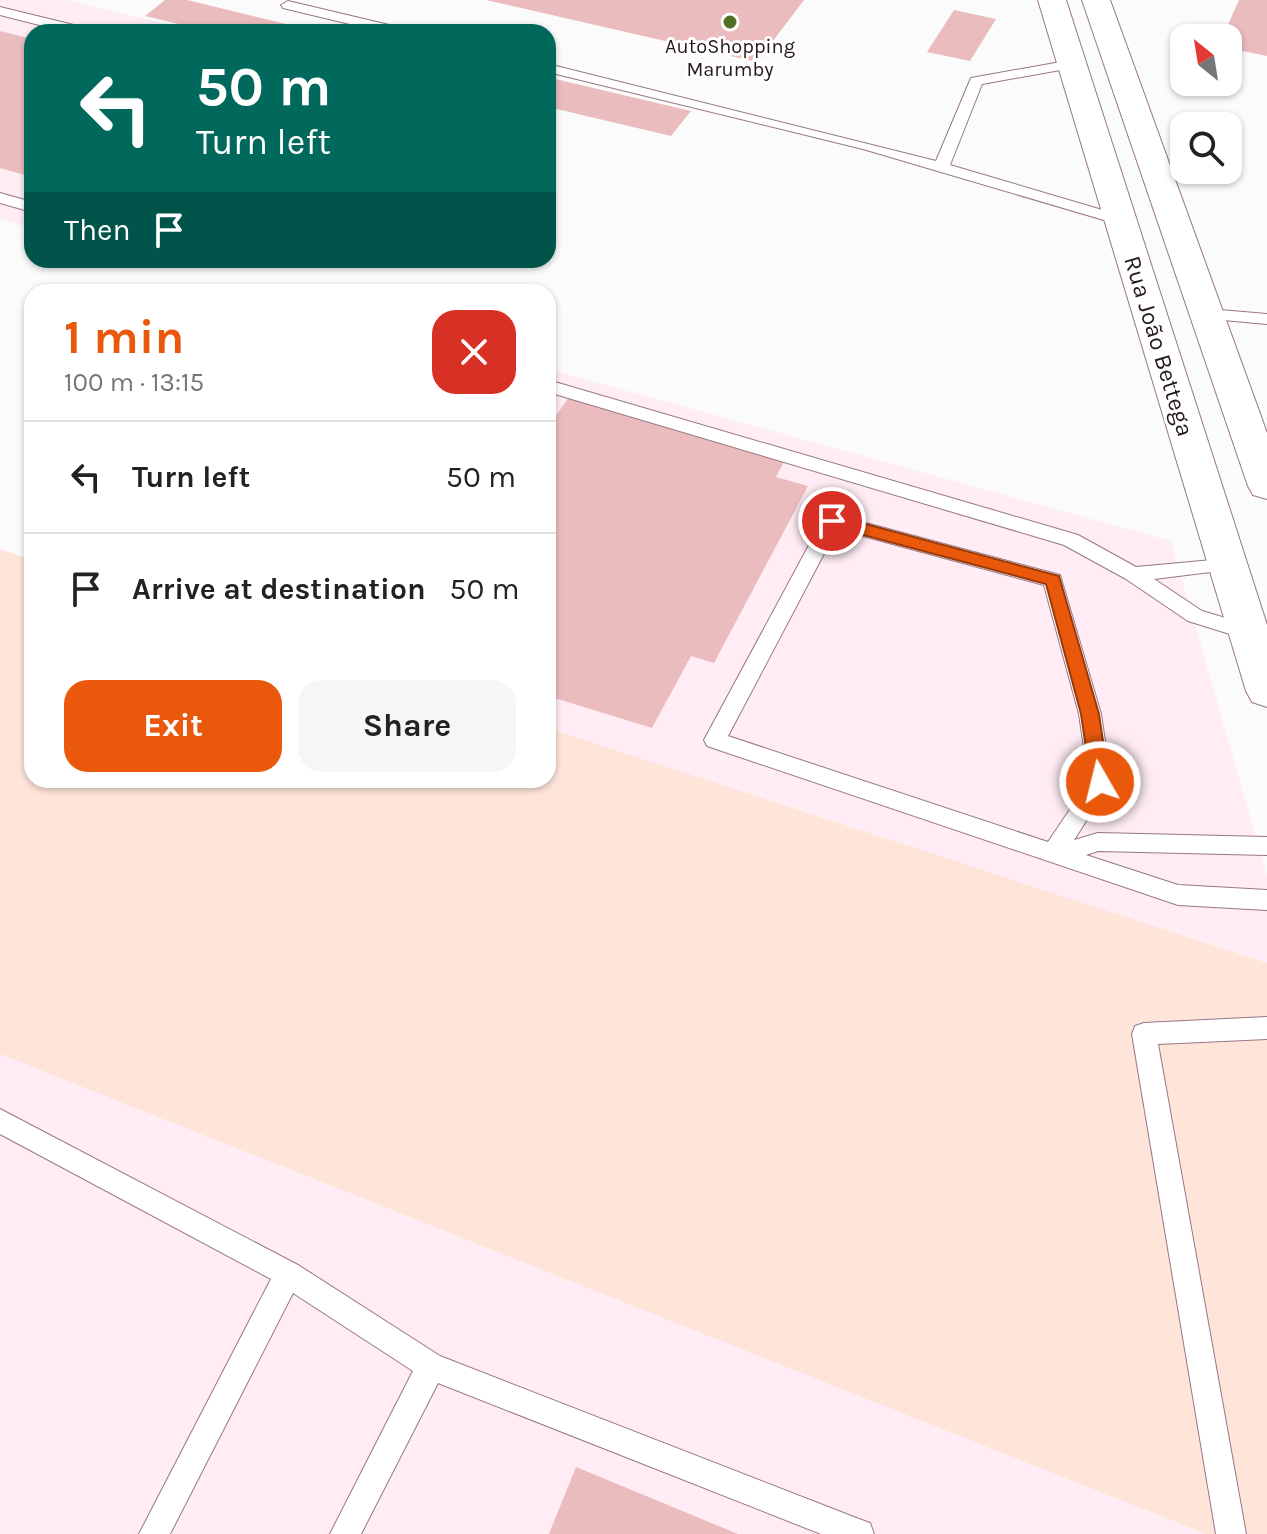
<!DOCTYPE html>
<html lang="en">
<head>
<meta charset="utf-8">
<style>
	body { margin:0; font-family:Karla,sans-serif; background:#f6f6f6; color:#222; height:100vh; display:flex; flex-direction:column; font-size:30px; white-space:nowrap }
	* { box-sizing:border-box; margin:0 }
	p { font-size:26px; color:#767676 }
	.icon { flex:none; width:44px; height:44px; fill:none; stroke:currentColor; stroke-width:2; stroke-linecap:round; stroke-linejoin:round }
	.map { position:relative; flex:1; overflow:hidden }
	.side { position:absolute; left:24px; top:284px; width:532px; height:504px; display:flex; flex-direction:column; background:#fff; border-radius:24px; box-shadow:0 2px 6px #0004 }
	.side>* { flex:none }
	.banner { position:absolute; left:24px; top:24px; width:532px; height:244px; border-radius:24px; box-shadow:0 2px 6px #0004; background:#00695c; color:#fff; overflow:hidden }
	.needle { width:52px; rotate:330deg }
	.tools { position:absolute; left:1170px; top:24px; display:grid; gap:16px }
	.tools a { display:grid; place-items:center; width:72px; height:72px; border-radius:16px; background:#fff; box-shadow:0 2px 6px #0004; font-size:40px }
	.pin { position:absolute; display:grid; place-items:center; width:68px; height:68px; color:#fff; margin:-34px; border:4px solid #fff; border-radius:50%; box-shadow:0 2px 8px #0007 }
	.me { position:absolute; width:88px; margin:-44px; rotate:352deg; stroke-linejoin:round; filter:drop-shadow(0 0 6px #0008) }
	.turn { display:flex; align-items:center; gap:28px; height:168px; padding:0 40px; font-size:36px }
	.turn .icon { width:104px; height:104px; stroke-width:2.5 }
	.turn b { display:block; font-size:56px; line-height:68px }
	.then { display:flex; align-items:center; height:76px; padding:0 40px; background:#0003; gap:16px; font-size:30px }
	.round { display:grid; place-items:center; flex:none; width:84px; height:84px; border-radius:24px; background:#f6f6f6 }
	.overview { display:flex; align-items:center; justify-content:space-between; height:136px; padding:0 40px }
	h1 { font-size:48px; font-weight:700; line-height:60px; color:#ea580c }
	.primary-button { display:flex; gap:16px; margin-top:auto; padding:16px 40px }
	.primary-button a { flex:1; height:92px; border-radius:24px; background:#ea580c; color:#fff; font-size:32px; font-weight:700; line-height:92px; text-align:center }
	.primary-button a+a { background:#f6f6f6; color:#222 }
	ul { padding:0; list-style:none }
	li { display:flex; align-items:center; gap:24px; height:112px; padding:0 40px; border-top:2px solid #e0e0e0 }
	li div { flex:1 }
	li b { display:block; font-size:30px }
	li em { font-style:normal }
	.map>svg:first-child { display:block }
	.built { fill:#ffecf4 }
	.green { fill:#fee4d9 }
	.building { fill:#ebbcbd }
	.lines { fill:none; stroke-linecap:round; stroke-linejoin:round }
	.service-casing { stroke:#987686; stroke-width:2 }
	.primary-casing { stroke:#987686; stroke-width:2 }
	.service { fill:#fff; fill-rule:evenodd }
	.primary { fill:#fff; fill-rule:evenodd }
	.route { fill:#ea580c; stroke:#983908; stroke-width:2 }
	.poi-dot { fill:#527026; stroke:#fff; stroke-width:3 }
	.labels { text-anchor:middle; stroke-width:6; stroke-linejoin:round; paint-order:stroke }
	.far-poi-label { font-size:20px; fill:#25181e; stroke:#fff }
	.street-label { font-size:24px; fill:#25181e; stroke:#fff }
</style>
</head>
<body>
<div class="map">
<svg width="1267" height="1534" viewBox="0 0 1267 1534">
	<rect width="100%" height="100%" fill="#fbfbfb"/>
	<path class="built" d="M 0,0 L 67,0 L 200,32 L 32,32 L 32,228 L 0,219 Z
		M 548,369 L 1171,541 L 1267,876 L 1267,963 L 548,728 Z
		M 0,1054 L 1206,1534 L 0,1534 Z"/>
	<path class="green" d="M 0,549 L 32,560 L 32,780 L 548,780 L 548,728 L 1267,963 L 1267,1534 L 1206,1534 L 0,1054 Z"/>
	<path class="building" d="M 165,0 L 187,0 L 318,32 L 212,32 L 145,16 Z
		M 486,0 L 804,0 L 757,62 Z
		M 1239,0 L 1267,0 L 1267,56 L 1228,48 L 1228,38 L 1222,38 Z
		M 954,10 L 996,19 L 970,61 L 927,52 Z
		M 0,31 L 32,39 L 32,177 L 0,168 Z
		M 551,78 L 691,111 L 671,136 L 548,107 Z
		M 569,397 L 787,456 L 776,477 L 808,486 L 714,663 L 691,656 L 652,728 L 548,696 L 548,427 Z
		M 576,1467 L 738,1534 L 549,1534 Z"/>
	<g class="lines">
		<defs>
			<path id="service" d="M 288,1 L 406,29 L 408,32 L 383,32 L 283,8 L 281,5 Z
				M 0,7 L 90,29 L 92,32 L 67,32 L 0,15 Z
				M 1072,60 L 1077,61 L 1077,67 L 982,84 L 950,165 L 1126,217 L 1126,223 L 1114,223 L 863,149 L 548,72 L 548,64 L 936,161 L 971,78 Z
				M 0,193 L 32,202 L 32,212 L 0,203 Z
				M 1208,309 L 1267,314 L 1267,324 L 1202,318 L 1202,310 Z
				M 548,380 L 1078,535 L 1136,567 L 1234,558 L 1237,563 L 1227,570 L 1154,579 L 1202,611 L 1256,627 L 1259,632 L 1249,640 L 1188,621 L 1126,579 L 1064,545 L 548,392 Z
				M 832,514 L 1060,575 L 1101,714 L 1111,782 L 1074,840 L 1098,833 L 1267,837 L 1267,855 L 1098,851 L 1086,855 L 1178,885 L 1267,890 L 1267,910 L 1178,905 L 707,746 L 704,740 L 822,521 ZM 837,529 L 1044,585 L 1079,714 L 1089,781 L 1048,842 L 728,736 Z
				M 1267,1017 L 1267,1039 L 1158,1044 L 1246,1534 L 1216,1534 L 1132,1034 L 1135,1026 L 1144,1023 Z
				M 0,1109 L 298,1265 L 440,1356 L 859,1519 L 870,1523 L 874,1534 L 821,1534 L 438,1383 L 361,1534 L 330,1534 L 413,1371 L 293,1293 L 170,1534 L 139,1534 L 271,1279 L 0,1134 Z"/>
			<path id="primary" d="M 1038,0 L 1066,0 L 1267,625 L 1267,707 L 1252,702 L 1246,691 Z
				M 1082,0 L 1110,0 L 1267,433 L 1267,499 L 1253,495 L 1248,486 Z"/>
		</defs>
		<use href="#service" class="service-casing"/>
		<use href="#primary" class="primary-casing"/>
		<use href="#service" class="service"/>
		<use href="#primary" class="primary"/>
	</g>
	<path class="route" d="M 832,515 L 1059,576 L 1099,714 L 1109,782 L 1106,787 L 1094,787 L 1091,782 L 1081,714 L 1046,584 L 826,525 L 826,517 Z"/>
	<circle class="poi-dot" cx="730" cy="22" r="8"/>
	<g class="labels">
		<g class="far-poi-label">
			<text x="730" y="53">AutoShopping<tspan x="730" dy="23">Marumby</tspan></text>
		</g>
		<g class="street-label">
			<text transform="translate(1159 346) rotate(73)" y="8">Rua João Bettega</text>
		</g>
	</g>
</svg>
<div class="tools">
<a><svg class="needle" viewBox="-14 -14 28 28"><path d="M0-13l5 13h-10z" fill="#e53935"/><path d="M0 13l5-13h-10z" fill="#767676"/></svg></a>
<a><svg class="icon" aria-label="search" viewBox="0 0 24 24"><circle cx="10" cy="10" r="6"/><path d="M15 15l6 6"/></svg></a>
</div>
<div class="pin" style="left:832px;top:521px;background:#d93025"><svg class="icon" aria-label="arrive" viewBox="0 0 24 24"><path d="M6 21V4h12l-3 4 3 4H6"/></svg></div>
<svg class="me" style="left:1100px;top:782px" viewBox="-20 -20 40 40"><circle r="17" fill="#ea580c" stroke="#fff" stroke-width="3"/><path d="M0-11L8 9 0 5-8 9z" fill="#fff"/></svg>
<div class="banner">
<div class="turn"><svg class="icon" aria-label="left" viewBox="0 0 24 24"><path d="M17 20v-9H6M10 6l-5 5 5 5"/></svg><div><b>50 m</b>Turn left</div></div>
<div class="then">Then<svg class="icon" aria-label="arrive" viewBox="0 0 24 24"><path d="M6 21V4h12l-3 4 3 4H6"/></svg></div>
</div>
<section class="side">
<div class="overview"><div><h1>1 min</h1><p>100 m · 13:15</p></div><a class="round" style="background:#d93025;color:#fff"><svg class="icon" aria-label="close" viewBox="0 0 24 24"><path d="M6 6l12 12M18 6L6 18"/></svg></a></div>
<ul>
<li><svg class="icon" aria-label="left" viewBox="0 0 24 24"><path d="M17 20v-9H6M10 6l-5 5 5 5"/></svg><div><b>Turn left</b></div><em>50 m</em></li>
<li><svg class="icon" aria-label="arrive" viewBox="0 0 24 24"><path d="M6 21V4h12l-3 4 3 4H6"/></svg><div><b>Arrive at destination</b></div><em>50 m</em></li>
</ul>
<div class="primary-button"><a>Exit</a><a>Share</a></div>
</section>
</div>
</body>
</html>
